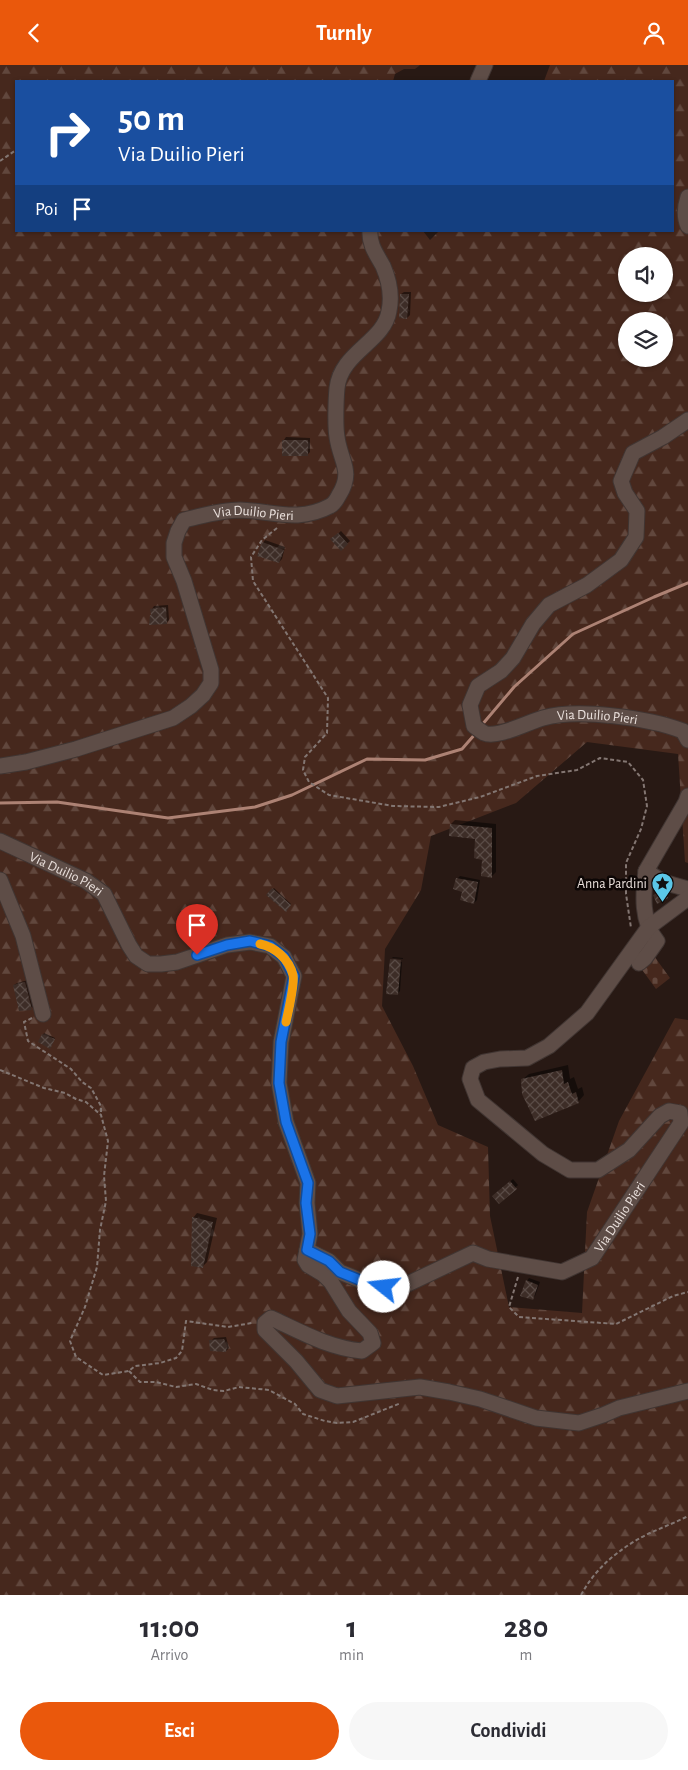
<!DOCTYPE html>
<html lang="it">
<head>
<meta charset="utf-8">
<style>
	body { margin:0; font-family:"Alegreya Sans",sans-serif; background:#f7f7f7; color:#2b2b33; height:100vh; display:flex; flex-direction:column; font-size:19px; white-space:nowrap }
	* { box-sizing:border-box; margin:0 }
	p { font-size:16px; color:#7c7c81 }
	.icon { flex:none; width:28px; height:28px; fill:none; stroke:currentColor; stroke-width:2; stroke-linecap:round; stroke-linejoin:round }
	.map { position:relative; height:1530px; overflow:hidden }
	.sheet { display:flex; flex-direction:column; background:#fff; flex:1 }
	.sheet>* { flex:none }
	.top-card { position:absolute; left:15px; top:15px; width:659px; height:152px; border-radius:0px; box-shadow:0 1px 4px #0004; background:#1a4fa0; color:#fff; overflow:hidden }
	.fabs { position:absolute; left:618px; top:182px; display:grid; gap:10px }
	.fabs a { display:grid; place-items:center; width:55px; height:55px; border-radius:50%; background:#fff; box-shadow:0 1px 4px #0004; font-size:25px }
	.pin { position:absolute; display:grid; place-items:center; width:42px; height:42px; color:#fff; margin:-51px -21px; border-radius:50% 50% 50% 0; rotate:-45deg; box-shadow:0 0 5px #0007 }
	.pin .icon { rotate:45deg }
	.me { position:absolute; width:55px; margin:-28px; rotate:286deg; stroke-linejoin:round; filter:drop-shadow(0 0 4px #0008) }
	.turn { display:flex; align-items:center; gap:18px; height:105px; padding:0 20px; font-size:22px }
	.turn .icon { width:65px; height:65px; stroke-width:2.5 }
	.turn b { display:block; font-size:35px; line-height:42px }
	.then { display:flex; align-items:center; height:48px; padding:0 20px; background:#0003; gap:10px; font-size:19px }
	.eta { display:flex; justify-content:space-evenly; align-items:center; height:85px; text-align:center }
	.eta b { font-size:30px; font-weight:700; line-height:35px }
	.button { display:flex; gap:10px; margin-top:auto; padding:10px 20px }
	.button a { flex:1; height:58px; border-radius:30px; background:#ea580c; color:#fff; font-size:20px; font-weight:700; line-height:58px; text-align:center }
	.button a+a { background:#f7f7f7; color:#2b2b33 }
	header { display:flex; justify-content:space-between; align-items:center; height:65px; padding:0 20px; background:#ea580c; color:#fff; font-size:22px; font-weight:700 }
	.map>svg:first-child { display:block }
	.forest { fill:url(#forest-firs); fill-rule:evenodd }
	.cemetery { fill:url(#cemetery-stones) }
	.shadow { fill:#0007 }
	.lines { fill:none; stroke-linecap:round; stroke-linejoin:round }
	.stream { stroke:#ad8274; stroke-width:3 }
	.building { fill:url(#building-cross-hatch) }
	.minor-casing { stroke:#403532; stroke-width:17 }
	.path { stroke:#837672; stroke-width:2; stroke-dasharray:4 2.5; stroke-linecap:butt }
	.minor { stroke:#5e4d47; stroke-width:15 }
	.route-casing { stroke:#114b97; stroke-width:12 }
	.route { stroke:#1a73e8; stroke-width:9 }
	.slow { stroke:#f59e0b; stroke-width:9 }
	.labels { text-anchor:middle; stroke-width:5; stroke-linejoin:round; paint-order:stroke }
	.street-label { font-size:14px; fill:#eae0dc; stroke:#0c0605 }
	.poi-label { font-size:14px; fill:#eae0dc; stroke:#0c0605; text-anchor:end }
</style>
</head>
<body>
<header><svg class="icon" aria-label="back" viewBox="0 0 24 24"><path d="M15 5l-7 7 7 7"/></svg>Turnly<svg class="icon" aria-label="person" viewBox="0 0 24 24"><circle cx="12" cy="8" r="4"/><path d="M4 21q1-7 8-7t8 7"/></svg></header>
<div class="map">
<svg width="688" height="1530" viewBox="0 0 688 1530">
	<defs>
		<pattern id="forest-firs" width="22" height="20" patternUnits="userSpaceOnUse" patternTransform="scale(1.25)"><rect width="22" height="20" fill="#46281d"/><path d="M5 1l3.5 6h-7zM16 11l3.5 6h-7z" fill="#61473d"/></pattern>
		<pattern id="cemetery-stones" width="16" height="16" patternUnits="userSpaceOnUse" patternTransform="scale(1.25)"><rect width="16" height="16" fill="#46281d"/><path d="M2 7V4a2 2 0 0 1 4 0v3zM10 15v-3a2 2 0 0 1 4 0v3z" fill="#61473d"/></pattern>
		<pattern id="building-cross-hatch" width="8" height="8" patternUnits="userSpaceOnUse" patternTransform="scale(1.25)"><rect width="8" height="8" fill="#3d2d27"/><path d="M0 0l8 8M0 8l8-8" fill="none" stroke="#594b46"/></pattern>
	</defs>
	<rect width="100%" height="100%" fill="#281914"/>
	<path class="forest" d="M 0,0 L 420,0 L 415,4 L 404,4 L 395,9 L 393,16 L 16,16 L 16,166 L 423,166 L 430,175 L 439,166 L 672,166 L 672,16 L 544,16 L 550,0 L 688,0 L 688,798 L 685,797 L 678,689 L 587,677 L 516,738 L 431,771 L 421,825 L 385,884 L 382,941 L 413,1001 L 438,1060 L 488,1082 L 490,1151 L 509,1242 L 582,1248 L 587,1147 L 619,1056 L 675,953 L 688,955 L 688,1530 L 0,1530 ZM 626,191 L 664,191 L 664,229 L 626,229 ZM 626,256 L 664,256 L 664,294 L 626,294 Z"/>
	<path class="cemetery" d="M 654,891 L 670,913 L 656,924 L 640,902 Z"/>
	<path class="shadow" d="M 404,227 L 411,227 L 410,250 L 407,253 L 401,229 Z
		M 286,372 L 310,373 L 310,387 L 307,390 L 284,375 Z
		M 341,466 L 350,476 L 341,484 L 332,474 Z
		M 265,475 L 285,482 L 282,494 L 279,497 L 263,478 Z
		M 168,540 L 169,555 L 166,558 L 152,549 L 152,544 L 154,541 Z
		M 455,755 L 496,759 L 496,807 L 492,811 L 476,773 L 451,759 Z
		M 460,811 L 480,815 L 477,835 L 474,838 L 457,814 Z
		M 274,823 L 291,839 L 286,845 L 268,829 Z
		M 393,892 L 403,893 L 403,894 L 392,893 Z
		M 391,894 L 391,896 L 402,897 L 400,926 L 397,929 L 391,895 Z
		M 28,915 L 34,941 L 32,943 L 14,920 L 17,918 Z
		M 44,968 L 55,973 L 51,981 L 40,977 Z
		M 568,1000 L 570,1014 L 574,1012 L 578,1024 L 582,1022 L 584,1030 L 578,1037 L 522,1015 L 529,1009 Z
		M 513,1114 L 518,1120 L 499,1137 L 494,1131 Z
		M 197,1148 L 217,1153 L 207,1197 L 202,1202 L 193,1153 Z
		M 529,1213 L 540,1217 L 535,1231 L 532,1233 L 527,1216 Z
		M 226,1272 L 229,1283 L 226,1286 L 211,1276 L 214,1273 Z"/>
	<g class="lines">
		<path class="stream" d="M 481,661 L 514,622 L 573,569 L 654,532 L 688,518
			M 0,738 L 57,737 L 168,753 L 255,742 L 292,730 L 367,694 L 425,695 L 462,684 L 476,668"/>
	</g>
	<path class="building" d="M 400,229 L 409,229 L 407,254 L 399,253 Z
		M 282,375 L 308,375 L 308,391 L 282,391 Z
		M 338,468 L 348,479 L 341,486 L 330,474 Z
		M 262,477 L 284,485 L 279,498 L 257,491 Z
		M 166,542 L 167,559 L 149,560 L 150,550 L 151,550 L 150,544 Z
		M 450,759 L 492,763 L 492,813 L 481,811 L 482,795 L 474,793 L 475,774 L 449,771 Z
		M 456,813 L 478,817 L 474,839 L 460,835 L 462,827 L 453,824 Z
		M 272,823 L 291,840 L 286,847 L 266,830 Z
		M 662,826 L 665,827 L 668,833 L 657,839 L 653,830 Z
		M 390,894 L 401,895 L 398,930 L 386,929 Z
		M 25,917 L 32,945 L 19,946 L 13,920 Z
		M 42,969 L 55,974 L 50,984 L 38,977 Z
		M 562,1005 L 564,1019 L 568,1017 L 572,1029 L 576,1027 L 579,1038 L 535,1056 L 522,1029 L 521,1014 Z
		M 510,1116 L 517,1124 L 499,1139 L 492,1131 Z
		M 192,1152 L 213,1157 L 203,1203 L 191,1201 Z
		M 526,1215 L 538,1220 L 533,1235 L 520,1231 Z
		M 224,1274 L 227,1281 L 226,1287 L 210,1286 L 209,1275 Z"/>
	<g class="lines">
		<defs>
			<g id="minor">
				<path d="M 478,16 L 485,0"/>
				<path d="M 688,132 C 685,141 684,152 688,161"/>
				<path id="s1" d="M 688,355 L 663,372 L 633,388 L 621,416 L 625,428 L 637,446 L 636,472 L 621,495 L 587,520 L 549,540 L 533,559 L 513,593 L 501,606 L 478,621 L 470,640 L 474,661 C 477,663 480,666 484,668 C 497,674 528,657 543,653 C 578,643 649,653 683,666 L 688,675"/>
				<path id="s2" d="M 0,701 L 26,697 L 76,684 L 173,653 L 191,641 L 203,630 L 211,618 L 211,605 L 184,516 L 174,492 L 174,478 L 178,466 L 184,455 C 202,451 221,445 240,445 C 273,446 298,458 330,441 C 334,439 337,434 339,430 C 354,406 340,396 337,372 C 335,361 336,334 337,323 C 341,287 384,277 389,246 C 392,232 389,215 383,201 C 377,190 369,180 370,166"/>
				<path id="s3" d="M 0,776 L 86,816 L 104,829 L 129,880 L 136,891 L 148,899 L 161,899 L 177,897 L 227,880 L 250,877 L 270,881 L 284,892 L 294,911 L 281,977 L 279,1018 L 286,1057 L 308,1118 L 307,1138 L 310,1169 L 305,1195 L 308,1200 L 323,1209 L 331,1217 L 349,1246 L 370,1268 L 373,1278 L 362,1286 C 329,1283 301,1267 271,1253 L 265,1258 L 265,1265 L 296,1296 L 320,1325 L 337,1331 L 420,1322 L 449,1327 L 480,1334 L 536,1353 L 579,1358 L 603,1350 L 619,1343 L 688,1326"/>
				<path d="M 646,806 L 686,737 L 688,731"/>
				<path d="M 0,815 L 23,871 L 43,949"/>
				<path d="M 639,898 L 645,893 L 657,876 C 641,857 643,829 646,806 L 663,817 L 688,824"/>
				<path id="s4" d="M 307,1185 L 329,1196 L 340,1207 L 372,1220 L 397,1224 L 473,1188 L 488,1194 L 562,1207 L 592,1193 L 681,1058 L 680,1048 L 669,1046 L 660,1051 L 629,1085 L 598,1105 L 570,1105 L 543,1089 L 478,1035 L 470,1014 L 473,1003 L 484,997 L 500,994 L 527,993 L 549,981 L 587,948 L 649,862 L 688,833"/>
			</g>
		</defs>
		<use href="#minor" class="minor-casing"/>
		<path class="path" d="M 0,96 L 16,85
			M 277,463 L 262,475 L 251,492 L 253,516 L 328,633 L 327,668 L 305,692 L 303,705 L 309,717 L 329,730 L 393,741 L 439,742 L 480,732 L 537,711 L 577,705 L 600,693 L 628,697 L 643,715 L 647,741 L 641,764 L 626,798 L 626,829 L 631,863
			M 32,953 L 24,957 L 28,976 L 71,1004 L 82,1017 L 91,1023 L 101,1041 L 101,1050
			M 0,1005 L 44,1023 L 65,1028 L 76,1034 L 86,1037 L 101,1050 L 108,1076 L 104,1111 L 106,1136 L 100,1165 L 97,1202 L 85,1242 L 70,1276 L 76,1292 L 103,1310 L 129,1306 L 135,1301 L 160,1298 L 176,1293 L 182,1286 L 186,1256 L 228,1262 L 252,1258
			M 518,1212 L 509,1242 L 519,1252 L 616,1259 L 673,1231 L 688,1227
			M 129,1306 L 140,1317 L 156,1317 L 176,1322 L 196,1319 L 213,1325 L 224,1326 L 239,1322 L 269,1325 L 295,1339 L 303,1349 L 325,1356 L 337,1358 L 353,1357 L 401,1338
			M 581,1530 C 594,1506 612,1490 635,1476 C 651,1466 671,1460 688,1451"/>
		<use href="#minor" class="minor"/>
	</g>
	<g class="lines">
		<defs>
			<path id="route" d="M 197,890 L 227,880 L 250,876 L 270,881 L 284,892 L 294,911 L 281,977 L 279,1018 L 286,1057 L 308,1118 L 306,1138 L 310,1169 L 307,1185 L 329,1196 L 340,1207 L 372,1220 L 384,1222"/>
		</defs>
		<use href="#route" class="route-casing"/>
		<use href="#route" class="route"/>
		<path class="slow" d="M 260,879 C 275,882 289,894 293,910 C 295,918 288,948 286,957"/>
	</g>
	<defs>
		<symbol id="sight-pin" viewBox="-11 -11 22 30"><path d="M0 17L-7.5 6A9.5 9.5 0 1 1 7.5 6Z" fill="#5bc7e7" stroke="#0c0605"/><path d="M0-6L1.8-2.2L6-1.7L2.9 1.2L3.7 5.4L0 3.3L-3.7 5.4L-2.9 1.2L-6-1.7L-1.8-2.2Z" fill="#111"/></symbol>
	</defs>
	<g fill-rule="evenodd">
		<use href="#sight-pin" x="650" y="806" width="25" height="34"/>
	</g>
	<g class="labels">
		<g class="street-label">
			<text dy="5" stroke="none"><textPath href="#s2" startOffset="474">Via Duilio Pieri</textPath></text>
			<text dy="5" stroke="none"><textPath href="#s1" startOffset="548">Via Duilio Pieri</textPath></text>
			<text dy="5" stroke="none"><textPath href="#s3" startOffset="74">Via Duilio Pieri</textPath></text>
			<text dy="5" stroke="none"><textPath href="#s4" startOffset="358">Via Duilio Pieri</textPath></text>
		</g>
		<g class="poi-label">
			<text x="647" y="823">Anna Pardini</text>
		</g>
	</g>
</svg>
<div class="fabs">
<a><svg class="icon" aria-label="sound" viewBox="0 0 24 24"><path d="M4 9h4l5-4v14l-5-4H4zM17 9q2 3 0 6"/></svg></a>
<a><svg class="icon" aria-label="layers" viewBox="0 0 24 24"><path d="M12 4l9 5-9 5-9-5zM3 14l9 5 9-5"/></svg></a>
</div>
<div class="pin" style="left:197px;top:890px;background:#d93025"><svg class="icon" aria-label="arrive" viewBox="0 0 24 24"><path d="M6 21V4h12l-3 4 3 4H6"/></svg></div>
<svg class="me" style="left:384px;top:1222px" viewBox="-20 -20 40 40"><circle r="19" fill="#fff"/><path d="M0-13L10 11 0 6-10 11z" fill="#1a73e8"/></svg>
<div class="top-card">
<div class="turn"><svg class="icon" aria-label="right" viewBox="0 0 24 24"><path d="M7 20v-9h11M14 6l5 5-5 5"/></svg><div><b>50 m</b>Via Duilio Pieri</div></div>
<div class="then">Poi<svg class="icon" aria-label="arrive" viewBox="0 0 24 24"><path d="M6 21V4h12l-3 4 3 4H6"/></svg></div>
</div>
</div>
<section class="sheet">
<div class="eta">
<div><b>11:00</b><p>Arrivo</p></div>
<div><b>1</b><p>min</p></div>
<div><b>280</b><p>m</p></div>
</div>
<div class="button"><a>Esci</a><a>Condividi</a></div>
</section>
</body>
</html>
